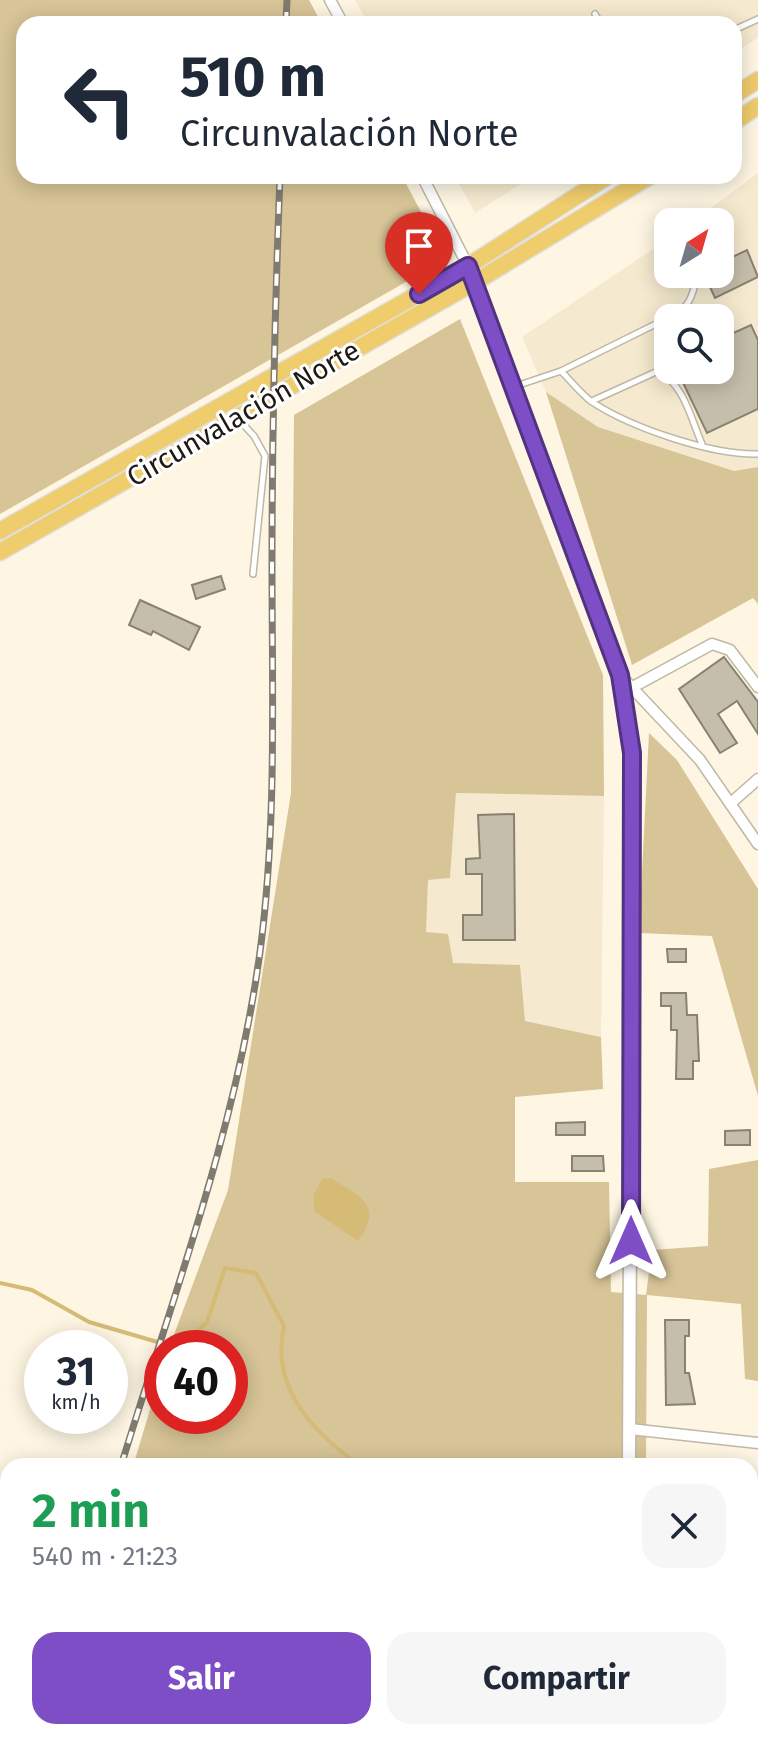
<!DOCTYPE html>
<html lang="es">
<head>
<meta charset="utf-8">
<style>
	body { margin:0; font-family:"Fira Sans",sans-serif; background:#f6f6f7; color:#1f2937; height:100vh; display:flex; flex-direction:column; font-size:30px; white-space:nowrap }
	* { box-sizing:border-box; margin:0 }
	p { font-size:26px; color:#747a83 }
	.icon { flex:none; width:44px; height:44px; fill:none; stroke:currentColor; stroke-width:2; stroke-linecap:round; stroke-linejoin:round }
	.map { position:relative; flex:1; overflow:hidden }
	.details { position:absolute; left:0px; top:1458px; width:758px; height:282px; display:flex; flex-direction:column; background:#fff; border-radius:24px 24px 0 0; box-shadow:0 4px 20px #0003 }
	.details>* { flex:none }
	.hud { position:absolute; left:16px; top:16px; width:726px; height:168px; border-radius:24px; box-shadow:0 4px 20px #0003; background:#fff; color:#1f2937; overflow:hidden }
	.needle { width:52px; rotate:37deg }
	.fabs { position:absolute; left:654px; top:208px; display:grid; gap:16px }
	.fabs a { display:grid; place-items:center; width:80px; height:80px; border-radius:16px; background:#fff; box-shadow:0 4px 20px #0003; font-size:40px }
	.speed { position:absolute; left:24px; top:1330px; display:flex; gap:16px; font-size:40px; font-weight:700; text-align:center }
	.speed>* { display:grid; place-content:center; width:104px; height:104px; border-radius:50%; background:#fff; box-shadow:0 4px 20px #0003; line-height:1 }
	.speed small { font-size:20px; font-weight:400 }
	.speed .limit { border:12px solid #d22; background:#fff; color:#111 }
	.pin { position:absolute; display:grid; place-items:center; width:68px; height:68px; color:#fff; margin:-82px -34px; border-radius:50% 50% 50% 0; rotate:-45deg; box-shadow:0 0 8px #0007 }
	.pin .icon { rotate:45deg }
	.me { position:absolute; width:88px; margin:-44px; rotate:0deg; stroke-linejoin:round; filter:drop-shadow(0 0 6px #0008) }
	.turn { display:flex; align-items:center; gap:28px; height:168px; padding:0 32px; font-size:36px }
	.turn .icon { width:104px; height:104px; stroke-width:2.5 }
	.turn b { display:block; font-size:56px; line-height:68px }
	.round { display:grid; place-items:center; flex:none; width:84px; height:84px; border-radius:24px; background:#f6f6f7 }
	.overview { display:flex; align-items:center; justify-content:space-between; height:136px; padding:0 32px }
	h1 { font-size:48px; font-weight:700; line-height:60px; color:#1e9e55 }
	.primary-button { display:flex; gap:16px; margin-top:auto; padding:16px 32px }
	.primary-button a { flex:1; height:92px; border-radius:24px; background:#7e4ec7; color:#fff; font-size:32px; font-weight:700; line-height:92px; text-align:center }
	.primary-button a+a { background:#f6f6f7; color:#1f2937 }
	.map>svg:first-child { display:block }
	.built { fill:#f5eacf; fill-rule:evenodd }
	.green { fill:#d7c497 }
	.water { fill:#d6bb76 }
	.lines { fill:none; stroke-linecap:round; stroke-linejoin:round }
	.stream { stroke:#d6bb76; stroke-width:4 }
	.building { fill:#c5beaa; stroke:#898270; stroke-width:2 }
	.service-casing { stroke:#bfb8a4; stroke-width:8 }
	.minor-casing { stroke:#bfb8a4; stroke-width:13 }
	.tertiary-casing { stroke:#bfb8a4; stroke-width:15 }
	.trunk-casing { stroke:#dfdfde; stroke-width:19 }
	.service { stroke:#fff; stroke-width:5 }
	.minor { stroke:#fff; stroke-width:10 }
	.tertiary { stroke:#fff; stroke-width:12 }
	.trunk { stroke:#efcc6c; stroke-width:16 }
	.rail-casing { stroke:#807b6e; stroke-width:7 }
	.rail { stroke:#fff; stroke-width:4; stroke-dasharray:12; stroke-linecap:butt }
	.route-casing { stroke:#523381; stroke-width:20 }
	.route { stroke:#7e4ec7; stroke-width:14 }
	.labels { text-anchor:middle; stroke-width:6; stroke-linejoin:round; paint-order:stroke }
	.street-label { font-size:28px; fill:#1d1a13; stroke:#fff }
</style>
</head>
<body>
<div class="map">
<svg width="758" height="1739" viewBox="0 0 758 1739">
	<rect width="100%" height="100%" fill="#fef6e2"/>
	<path class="built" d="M 355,0 L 758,0 L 758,38 L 734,53 L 734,24 L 368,24 Z
		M 758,173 L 758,467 L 734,471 L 598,427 L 546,392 L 522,337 L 668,239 L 668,274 L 720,274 L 720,222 L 692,222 ZM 668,318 L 720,318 L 720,370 L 668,370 Z
		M 455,176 L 534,176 L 475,213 Z
		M 456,793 L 604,796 L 601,1037 L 525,1021 L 453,963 L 426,932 L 428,880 L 450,878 Z"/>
	<path class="green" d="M 0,0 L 309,0 L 322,24 L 24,24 L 24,176 L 402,176 L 446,259 L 0,514 Z
		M 460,319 L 603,675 L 604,796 L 456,793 L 450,878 L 428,880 L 426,932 L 448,934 L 453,963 L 520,965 L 525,1021 L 601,1037 L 603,1089 L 515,1097 L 515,1182 L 609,1182 L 611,1292 L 646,1295 L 652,1250 L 708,1246 L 709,1169 L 758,1160 L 758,1381 L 745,1379 L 741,1304 L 647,1295 L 646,1466 L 133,1466 L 162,1370 L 162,1416 L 230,1416 L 230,1348 L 169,1348 L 228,1190 L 291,793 L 294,415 Z
		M 546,392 L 598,427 L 734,471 L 758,467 L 758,604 L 753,598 L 632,665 Z
		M 649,733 L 677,760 L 758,889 L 758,1096 L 712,936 L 639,933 Z
		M 54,1732 L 351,1732 L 351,1739 L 52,1739 Z"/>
	<path class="water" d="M 331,1178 C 359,1196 385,1205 358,1241 L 314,1211 L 314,1195 L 322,1179 Z"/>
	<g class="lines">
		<path class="stream" d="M 0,1283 L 32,1290 L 89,1322 L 178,1348
			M 179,1348 L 207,1322 L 225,1268 L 256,1273 L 284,1326 C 270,1388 313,1432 360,1466
			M 326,1739 L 327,1732"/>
	</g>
	<path class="building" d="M 747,250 L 758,277 L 715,298 L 704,274 L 720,274 L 720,263 Z
		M 751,325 L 758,340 L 758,409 L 707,433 L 677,370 L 720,370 L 720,339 Z
		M 221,576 L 225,589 L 196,599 L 192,585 Z
		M 140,600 L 200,627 L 189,650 L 153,631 L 151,635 L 129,625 Z
		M 724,657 L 758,702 L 758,734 L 737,701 L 718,714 L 737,743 L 720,753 L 679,689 Z
		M 514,814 L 515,940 L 463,940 L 463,915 L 482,915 L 482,874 L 466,874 L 466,859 L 480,858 L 478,815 Z
		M 667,949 L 686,949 L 686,962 L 668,962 Z
		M 661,993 L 686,993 L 687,1015 L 697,1015 L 699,1061 L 693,1061 L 693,1079 L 676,1079 L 677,1030 L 671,1030 L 671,1006 L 661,1006 Z
		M 585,1122 L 585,1135 L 556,1135 L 556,1123 Z
		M 750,1130 L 750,1145 L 725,1145 L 725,1131 Z
		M 572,1156 L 603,1156 L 604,1171 L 572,1171 Z
		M 665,1320 L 689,1320 L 689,1336 L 685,1336 L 685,1373 L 689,1373 L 695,1404 L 666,1405 Z"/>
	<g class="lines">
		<defs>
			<path id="service" d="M 595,14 L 601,24
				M 734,30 L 758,19
				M 669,318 C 685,310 691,302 695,284
				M 561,371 C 571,381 581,394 592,402 C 632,428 711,455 758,454
				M 513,387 L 561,371 L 668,318
				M 592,401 L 658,371 C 684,384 691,419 702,444
				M 239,420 L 254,436 L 265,456 L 253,574"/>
			<path id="minor" d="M 330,0 L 343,24
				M 422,176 L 468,266
				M 621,676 L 700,760 L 758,844
				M 631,688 L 712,644 L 730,650 L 758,687
				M 732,802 L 758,779
				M 630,1429 L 758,1443
				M 750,1540 L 758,1540
				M 750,1653 L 758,1653"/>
			<path id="tertiary" d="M 468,266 L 620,675 L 632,753 L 629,1466
				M 627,1739 L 627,1732"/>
			<path id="trunk" d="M 734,95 L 758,80
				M 734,122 L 758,106
				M 0,531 L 468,266 L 608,176
				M 0,552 L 475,282 L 650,176"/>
		</defs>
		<use href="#service" class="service-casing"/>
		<use href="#minor" class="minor-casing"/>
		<use href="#tertiary" class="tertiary-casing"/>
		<use href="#trunk" class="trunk-casing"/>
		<use href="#service" class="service"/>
		<use href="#minor" class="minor"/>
		<use href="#tertiary" class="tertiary"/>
		<use href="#trunk" class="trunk"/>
		<defs>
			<path id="rail" d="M 286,24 L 287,0
				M 121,1466 C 173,1296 236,1130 260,952 C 277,824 272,693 272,564 C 272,435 275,306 280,176
				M 35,1739 L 37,1732"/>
		</defs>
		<use href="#rail" class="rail-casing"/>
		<use href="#rail" class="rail"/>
	</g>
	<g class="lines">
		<defs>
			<path id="route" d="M 419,294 L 468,266 L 620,675 L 632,753 L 631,1241"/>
		</defs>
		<use href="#route" class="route-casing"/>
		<use href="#route" class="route"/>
	</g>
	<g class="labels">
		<g class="street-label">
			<text transform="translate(243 413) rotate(-30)" y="10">Circunvalación Norte</text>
		</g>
	</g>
</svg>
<div class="fabs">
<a><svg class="needle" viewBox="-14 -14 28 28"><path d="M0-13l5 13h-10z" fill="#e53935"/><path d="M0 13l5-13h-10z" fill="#747a83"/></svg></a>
<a><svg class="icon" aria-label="search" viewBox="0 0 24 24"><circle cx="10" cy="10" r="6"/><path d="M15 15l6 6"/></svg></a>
</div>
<div class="speed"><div>31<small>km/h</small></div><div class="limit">40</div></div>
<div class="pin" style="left:419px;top:294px;background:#d93025"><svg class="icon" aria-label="arrive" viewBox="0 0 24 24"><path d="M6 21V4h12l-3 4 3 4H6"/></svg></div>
<svg class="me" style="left:631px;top:1241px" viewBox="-20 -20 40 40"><path d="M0-17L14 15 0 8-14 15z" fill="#7e4ec7" stroke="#fff" stroke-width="4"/></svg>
<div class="hud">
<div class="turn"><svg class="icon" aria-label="left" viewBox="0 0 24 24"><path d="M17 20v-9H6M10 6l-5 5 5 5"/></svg><div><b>510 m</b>Circunvalación Norte</div></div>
</div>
<section class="details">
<div class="overview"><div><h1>2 min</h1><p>540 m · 21:23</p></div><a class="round"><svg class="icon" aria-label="close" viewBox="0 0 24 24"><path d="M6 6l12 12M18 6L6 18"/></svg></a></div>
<div class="primary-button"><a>Salir</a><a>Compartir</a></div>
</section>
</div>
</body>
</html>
